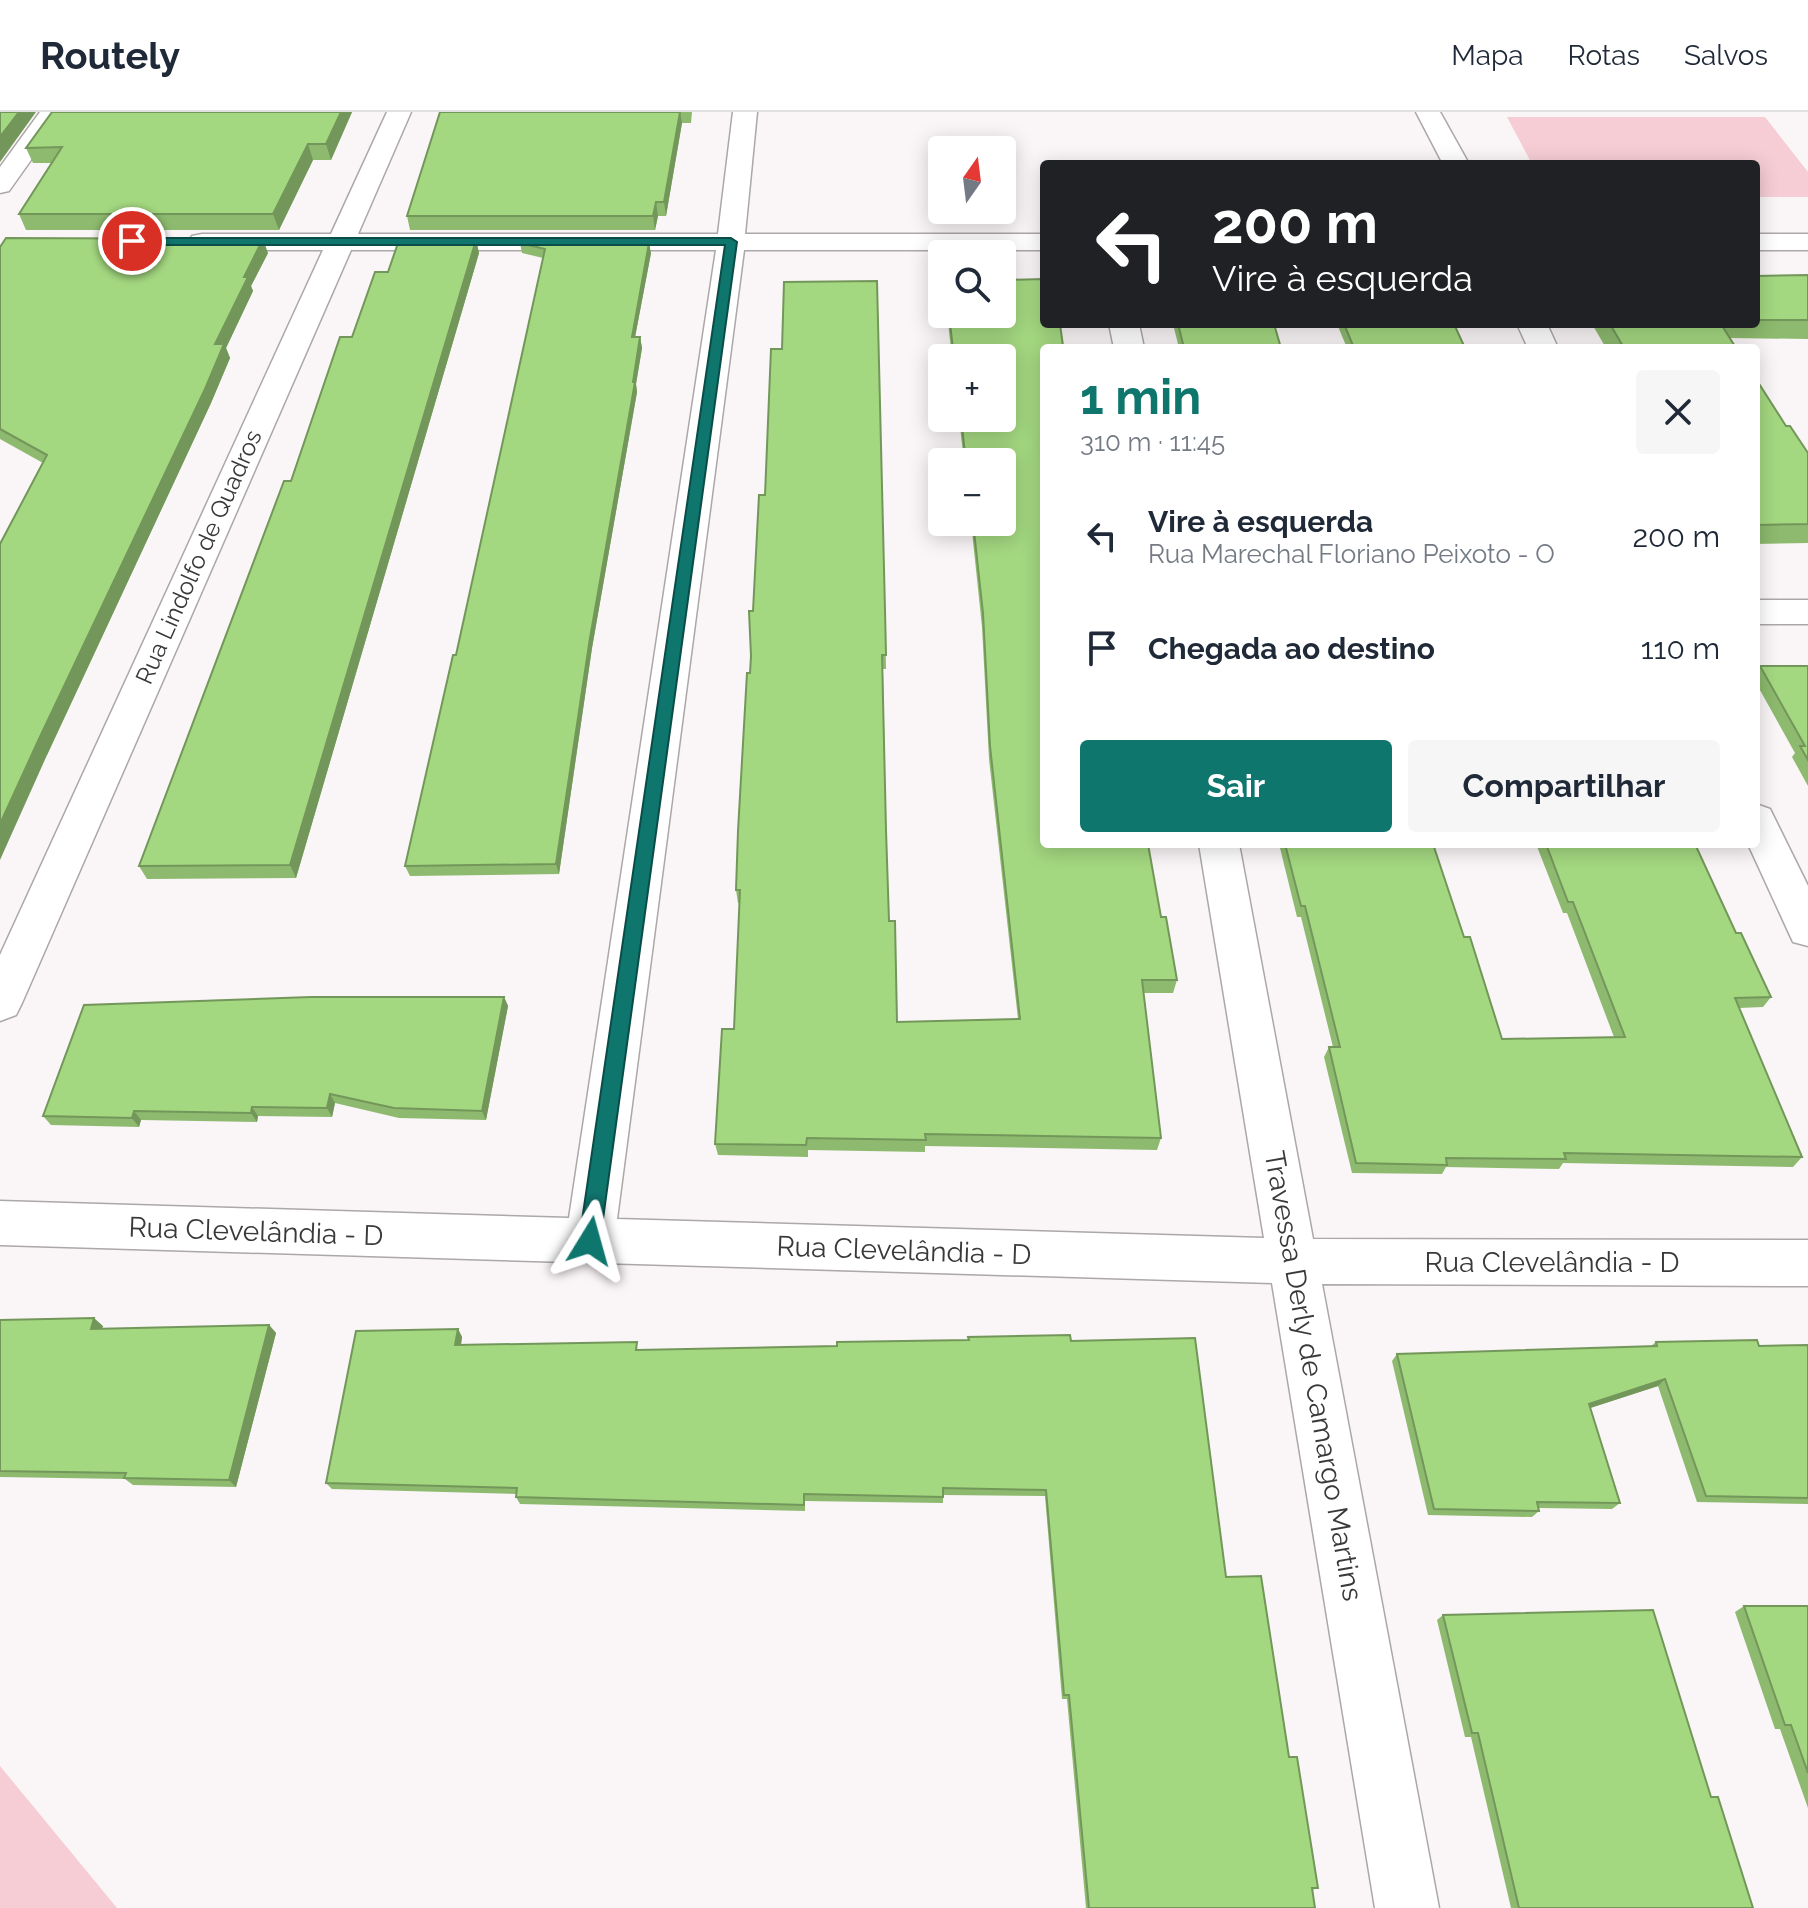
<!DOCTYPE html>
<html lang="pt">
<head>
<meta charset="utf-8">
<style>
	body { margin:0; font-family:Raleway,sans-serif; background:#f6f6f7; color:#1f2937; height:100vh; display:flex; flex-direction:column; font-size:30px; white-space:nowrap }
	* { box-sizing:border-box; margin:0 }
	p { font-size:26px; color:#747a83 }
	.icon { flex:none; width:44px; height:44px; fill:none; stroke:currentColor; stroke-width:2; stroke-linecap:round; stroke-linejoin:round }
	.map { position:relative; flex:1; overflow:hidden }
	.details { position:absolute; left:1040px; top:232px; width:720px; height:504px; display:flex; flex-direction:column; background:#fff; border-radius:8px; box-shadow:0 4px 20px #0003 }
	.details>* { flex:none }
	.top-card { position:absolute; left:1040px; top:48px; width:720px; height:168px; border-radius:8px; box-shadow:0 4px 20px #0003; background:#202124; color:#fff; overflow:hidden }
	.needle { width:52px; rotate:14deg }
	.tools { position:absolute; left:928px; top:24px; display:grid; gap:16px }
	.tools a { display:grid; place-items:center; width:88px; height:88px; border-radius:8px; background:#fff; box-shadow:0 4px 20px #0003; font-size:40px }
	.pin { position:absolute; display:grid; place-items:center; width:68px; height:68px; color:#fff; margin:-34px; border:4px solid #fff; border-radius:50%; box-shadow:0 2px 8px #0007 }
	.me { position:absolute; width:88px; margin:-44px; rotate:8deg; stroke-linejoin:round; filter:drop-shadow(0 0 6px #0008) }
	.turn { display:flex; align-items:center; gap:28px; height:168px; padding:0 40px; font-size:36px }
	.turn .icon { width:104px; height:104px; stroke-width:2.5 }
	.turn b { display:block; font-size:56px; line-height:68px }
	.round { display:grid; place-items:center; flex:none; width:84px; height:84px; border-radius:8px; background:#f6f6f7 }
	.summary { display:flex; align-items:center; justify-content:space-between; height:136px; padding:0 40px }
	h1 { font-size:48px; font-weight:700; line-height:60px; color:#0f766e }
	.button { display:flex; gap:16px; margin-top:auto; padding:16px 40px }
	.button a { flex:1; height:92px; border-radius:8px; background:#0f766e; color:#fff; font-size:32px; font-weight:700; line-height:92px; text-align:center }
	.button a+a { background:#f6f6f7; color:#1f2937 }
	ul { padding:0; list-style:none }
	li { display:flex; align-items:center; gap:24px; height:112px; padding:0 40px }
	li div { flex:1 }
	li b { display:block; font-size:30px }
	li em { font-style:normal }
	header { display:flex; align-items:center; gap:48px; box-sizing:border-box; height:112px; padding:0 40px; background:#fff; border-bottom:2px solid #e0e1e3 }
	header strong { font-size:38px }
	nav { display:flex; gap:44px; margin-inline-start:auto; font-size:28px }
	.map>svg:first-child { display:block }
	.green { fill:#f6cdd5 }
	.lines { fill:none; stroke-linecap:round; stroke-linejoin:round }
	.minor-casing { stroke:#aca7a8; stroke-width:3 }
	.minor { fill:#fff; fill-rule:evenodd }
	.wall { fill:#8dba6e }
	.shaded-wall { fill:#73975a }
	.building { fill:#a4d880; stroke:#73975a; stroke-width:2 }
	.route { fill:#0f766e; stroke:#0a4d48; stroke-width:2 }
	.labels { text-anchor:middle; stroke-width:8; stroke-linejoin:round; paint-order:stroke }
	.far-street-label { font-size:24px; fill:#3a3838; stroke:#fff }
	.street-label { font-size:28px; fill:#3a3838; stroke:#fff }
</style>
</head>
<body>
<header>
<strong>Routely</strong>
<nav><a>Mapa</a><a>Rotas</a><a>Salvos</a></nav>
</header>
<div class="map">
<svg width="1808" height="1796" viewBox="0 0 1808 1796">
	<rect width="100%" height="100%" fill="#faf5f6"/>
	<path class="green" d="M 1507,5 L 1765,5 L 1808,60 L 1808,85 L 1756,85 L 1756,52 L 1532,52 Z
		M 0,1654 L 117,1796 L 0,1796 Z"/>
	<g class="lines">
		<defs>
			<path id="minor" d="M 40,0 L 65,0 L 9,79 L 0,81 L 0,55 Z
				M 387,0 L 411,0 L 358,122 L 718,122 L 733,0 L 757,0 L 745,122 L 1044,122 L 1044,138 L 744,138 L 617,1107 L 1264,1126 L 1199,732 L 1239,732 L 1313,1127 L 1808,1128 L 1808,1174 L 1322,1172 L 1439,1796 L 1375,1796 L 1272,1171 L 0,1133 L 0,1089 L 569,1106 L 716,138 L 351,138 L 22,891 L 16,903 L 0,909 L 0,843 L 323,138 L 202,138 L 192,136 L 188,130 L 192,124 L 202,122 L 331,122 Z
				M 1416,0 L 1440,0 L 1469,52 L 1443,52 Z
				M 1756,122 L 1808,122 L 1808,138 L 1756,138 Z
				M 1109,212 L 1139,212 L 1144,236 L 1114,236 Z
				M 1517,212 L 1547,212 L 1558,236 L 1528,236 Z
				M 1756,488 L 1808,488 L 1808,512 L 1756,512 Z
				M 1756,692 L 1770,697 L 1808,774 L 1808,834 L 1793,830 L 1748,732 L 1756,732 Z"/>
		</defs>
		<use href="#minor" class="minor-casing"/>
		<use href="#minor" class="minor"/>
	</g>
	<path class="wall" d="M 352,0 L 331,48 L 313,48 L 279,118 L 26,118 L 19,102 L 52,51 L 33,51 L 26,36 Z
		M 440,0 L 692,0 L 691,11 L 682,11 L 666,104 L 658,104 L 655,118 L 410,118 L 407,104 Z
		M 476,128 L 479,141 L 296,766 L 147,767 L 139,754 L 291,369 L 352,225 L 388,160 Z
		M 520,131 L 651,141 L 635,225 L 640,225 L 642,236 L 636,272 L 637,280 L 592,536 L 559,762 L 410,764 L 405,754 L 456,543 L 543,146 L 522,141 Z
		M 0,135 L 268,141 L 251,174 L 253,179 L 226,236 L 230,246 L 211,291 L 47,643 L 43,351 L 0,327 Z
		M 1808,163 L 1808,227 L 1730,226 L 1736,236 L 1606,236 L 1592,212 L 1756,212 L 1756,164 Z
		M 947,202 L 1002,202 L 1044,236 L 1161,805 L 1177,868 L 1173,881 L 1143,881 L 1161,1026 L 1157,1038 L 925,1034 L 925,1040 L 808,1038 L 808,1045 L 718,1043 L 715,1032 L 734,917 L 740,791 L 738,791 L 736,778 L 750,561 L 885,498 L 886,557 L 883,557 L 886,718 L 889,809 L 897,910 L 1018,907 L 989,647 L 982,515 L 971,410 L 1002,410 L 1002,350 L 964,350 L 959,306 L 1002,306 L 1002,246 L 952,246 Z
		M 1173,212 L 1274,212 L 1281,236 L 1179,236 Z
		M 1337,212 L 1454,212 L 1465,236 L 1347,236 Z
		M 1756,267 L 1786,314 L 1808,341 L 1808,431 L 1756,432 Z
		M 1760,554 L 1808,554 L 1808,674 L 1792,645 L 1795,641 L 1756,571 L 1756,561 Z
		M 1279,732 L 1433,732 L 1464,825 L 1502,927 L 1614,925 L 1567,801 L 1563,801 L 1536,732 L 1695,732 L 1736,821 L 1771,885 L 1763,895 L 1739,896 L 1802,1045 L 1793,1055 L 1563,1051 L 1559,1057 L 1446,1055 L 1442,1062 L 1352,1061 L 1324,945 L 1329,935 L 1333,935 L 1301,805 L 1297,805 Z
		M 504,885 L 508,894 L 486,1008 L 399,1006 L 335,991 L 332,1005 L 258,1004 L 257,1010 L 141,1008 L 139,1015 L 51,1013 L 43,1004 Z
		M 0,1208 L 103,1214 L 102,1217 L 269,1213 L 276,1221 L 236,1375 L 133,1373 L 125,1367 L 0,1365 Z
		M 458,1217 L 462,1225 L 461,1232 L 640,1238 L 1071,1229 L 1226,1465 L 1289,1645 L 1318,1776 L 1312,1778 L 1315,1796 L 1086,1796 L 1067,1587 L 1062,1587 L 1045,1384 L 943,1383 L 943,1391 L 805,1389 L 805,1399 L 520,1392 L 516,1385 L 517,1382 L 332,1377 L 326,1371 Z
		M 1656,1230 L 1759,1234 L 1808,1233 L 1808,1392 L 1697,1390 L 1658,1274 L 1590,1296 L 1620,1391 L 1612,1397 L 1539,1396 L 1539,1399 L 1532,1405 L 1428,1403 L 1392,1249 L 1397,1242 L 1651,1234 Z
		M 1744,1494 L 1808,1494 L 1808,1696 L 1780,1617 L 1775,1617 L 1735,1500 Z
		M 1443,1503 L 1711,1685 L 1753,1796 L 1511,1796 L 1471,1625 L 1465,1625 L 1437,1508 Z"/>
	<path class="shaded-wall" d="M 19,0 L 36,0 L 0,50 L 0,25 Z
		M 341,0 L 352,0 L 331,48 L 326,32 Z
		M 680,0 L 682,11 L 666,104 L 664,90 Z
		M 308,32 L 313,48 L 279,118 L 273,102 Z
		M 656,90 L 658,104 L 655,118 L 653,104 Z
		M 263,127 L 268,141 L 251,174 L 253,179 L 226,236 L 230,246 L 211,291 L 47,643 L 0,748 L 0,712 L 215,232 L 244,165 Z
		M 476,128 L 479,141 L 296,766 L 290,753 Z
		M 649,131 L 651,141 L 633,236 L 632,225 Z
		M 640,225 L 642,236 L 636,272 L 637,280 L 592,536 L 559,762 L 556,752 L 590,526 Z
		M 504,885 L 508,894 L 486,1008 L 482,999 Z
		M 330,982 L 335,991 L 332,1005 L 327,996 Z
		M 252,995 L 258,1004 L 257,1010 L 251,1001 Z
		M 134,999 L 141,1008 L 139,1015 L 132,1006 Z
		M 94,1206 L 103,1214 L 99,1225 L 91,1217 Z
		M 269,1213 L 276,1221 L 236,1375 L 229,1368 Z
		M 458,1217 L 462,1225 L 460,1240 L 455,1233 Z
		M 1665,1267 L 1658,1274 L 1581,1299 L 1589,1292 Z"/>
	<path class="building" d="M 0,0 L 19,0 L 0,25 Z
		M 52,0 L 341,0 L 326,32 L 308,32 L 273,102 L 19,102 L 62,35 L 26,36 Z
		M 440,0 L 680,0 L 664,90 L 656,90 L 653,104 L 407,104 Z
		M 6,126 L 263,127 L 244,165 L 248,165 L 215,232 L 224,232 L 205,277 L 38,629 L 0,712 L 0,432 L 47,343 L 0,317 L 0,135 Z
		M 399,128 L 476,128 L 290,753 L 139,754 L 284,369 L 291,369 L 340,225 L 352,225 L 375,160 L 388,160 Z
		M 520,131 L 649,131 L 632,225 L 640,225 L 633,270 L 635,270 L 590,526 L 556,752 L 405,754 L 453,543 L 456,543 L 545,137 Z
		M 1808,163 L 1808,208 L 1756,208 L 1756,164 Z
		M 1044,167 L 1044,212 L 1060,212 L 1063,234 L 1072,234 L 1072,236 L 1044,236 L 1044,732 L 1148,732 L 1161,805 L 1166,805 L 1177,868 L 1142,868 L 1161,1026 L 925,1022 L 926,1028 L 807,1026 L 806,1033 L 715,1032 L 722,917 L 734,917 L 740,778 L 736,778 L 738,719 L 747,561 L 750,561 L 751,544 L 749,499 L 753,499 L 759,383 L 765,383 L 771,237 L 782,237 L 784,170 L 877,169 L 885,498 L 886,543 L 882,543 L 886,718 L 889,809 L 895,809 L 897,910 L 1020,907 L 990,634 L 983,501 L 973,410 L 1002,410 L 1002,350 L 966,350 L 961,306 L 1002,306 L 1002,246 L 954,246 L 949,202 L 1002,202 L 1002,168 Z
		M 1178,212 L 1274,212 L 1281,236 L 1184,236 Z
		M 1344,212 L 1454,212 L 1465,236 L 1354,236 Z
		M 1610,212 L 1721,212 L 1736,236 L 1624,236 Z
		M 1756,267 L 1786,314 L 1790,314 L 1808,341 L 1808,412 L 1756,413 Z
		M 1760,554 L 1808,554 L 1808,648 L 1800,634 L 1805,634 Z
		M 1285,732 L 1433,732 L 1464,825 L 1470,825 L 1502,927 L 1625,925 L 1573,790 L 1568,790 L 1546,732 L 1695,732 L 1736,821 L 1741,821 L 1771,885 L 1735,886 L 1802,1045 L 1564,1041 L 1566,1047 L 1446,1046 L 1447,1053 L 1356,1051 L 1329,935 L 1340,935 L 1305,794 L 1301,794 Z
		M 311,885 L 504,885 L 482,999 L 394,996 L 330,982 L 327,996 L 252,995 L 251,1001 L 134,999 L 132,1006 L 43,1004 L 84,893 Z
		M 94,1206 L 91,1217 L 269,1213 L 229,1368 L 124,1366 L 126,1361 L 0,1359 L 0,1208 Z
		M 458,1217 L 455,1233 L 637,1230 L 636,1238 L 837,1234 L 837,1230 L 969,1228 L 968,1225 L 1070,1223 L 1071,1229 L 1195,1226 L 1226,1465 L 1261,1464 L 1289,1645 L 1297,1645 L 1318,1776 L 1312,1776 L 1315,1796 L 1089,1796 L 1069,1583 L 1064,1583 L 1046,1378 L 943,1376 L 943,1385 L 804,1382 L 804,1393 L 516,1385 L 517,1376 L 326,1371 L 356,1219 Z
		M 1757,1228 L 1759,1234 L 1808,1233 L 1808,1386 L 1706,1384 L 1665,1267 L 1589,1292 L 1620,1391 L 1537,1390 L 1539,1399 L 1434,1397 L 1397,1242 L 1657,1234 L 1656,1230 Z
		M 1744,1494 L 1808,1494 L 1808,1661 L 1791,1613 L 1785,1613 Z
		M 1653,1498 L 1711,1685 L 1718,1685 L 1753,1796 L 1519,1796 L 1478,1621 L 1472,1621 L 1443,1503 Z"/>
	<path class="route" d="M 731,126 L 737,130 L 600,1129 L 597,1136 L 590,1138 L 582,1136 L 579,1129 L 725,133 L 132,133 L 127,129 L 132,126 Z"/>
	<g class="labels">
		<g class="far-street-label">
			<text transform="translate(199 445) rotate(-66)" y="8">Rua Lindolfo de Quadros</text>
		</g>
		<g class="street-label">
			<text transform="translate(256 1119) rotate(2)" y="10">Rua Clevelândia - D</text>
			<text transform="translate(904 1138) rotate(2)" y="10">Rua Clevelândia - D</text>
			<text x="1552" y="1160">Rua Clevelândia - D</text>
			<text transform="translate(1314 1264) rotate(80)" y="10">Travessa Derly de Camargo Martins</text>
		</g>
	</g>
</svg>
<div class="tools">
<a><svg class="needle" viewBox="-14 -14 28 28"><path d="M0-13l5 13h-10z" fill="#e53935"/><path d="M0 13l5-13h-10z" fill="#747a83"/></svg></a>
<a><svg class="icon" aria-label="search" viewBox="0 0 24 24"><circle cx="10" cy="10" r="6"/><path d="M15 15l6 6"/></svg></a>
<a>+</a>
<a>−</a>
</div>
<div class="pin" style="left:132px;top:129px;background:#d93025"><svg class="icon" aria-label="arrive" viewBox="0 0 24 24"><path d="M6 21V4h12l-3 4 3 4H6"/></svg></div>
<svg class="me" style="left:590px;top:1129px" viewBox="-20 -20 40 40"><path d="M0-17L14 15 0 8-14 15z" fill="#0f766e" stroke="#fff" stroke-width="4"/></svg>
<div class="top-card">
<div class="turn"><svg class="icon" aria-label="left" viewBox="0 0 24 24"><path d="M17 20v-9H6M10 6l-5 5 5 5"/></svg><div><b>200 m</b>Vire à esquerda</div></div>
</div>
<section class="details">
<div class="summary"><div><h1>1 min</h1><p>310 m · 11:45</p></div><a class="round"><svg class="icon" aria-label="close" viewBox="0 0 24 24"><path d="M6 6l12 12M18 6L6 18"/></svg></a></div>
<ul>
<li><svg class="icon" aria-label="left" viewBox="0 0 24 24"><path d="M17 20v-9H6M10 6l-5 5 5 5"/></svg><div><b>Vire à esquerda</b><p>Rua Marechal Floriano Peixoto - O</p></div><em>200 m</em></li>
<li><svg class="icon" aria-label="arrive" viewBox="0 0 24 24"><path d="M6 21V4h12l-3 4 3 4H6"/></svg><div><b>Chegada ao destino</b></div><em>110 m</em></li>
</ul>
<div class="button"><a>Sair</a><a>Compartilhar</a></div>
</section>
</div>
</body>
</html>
